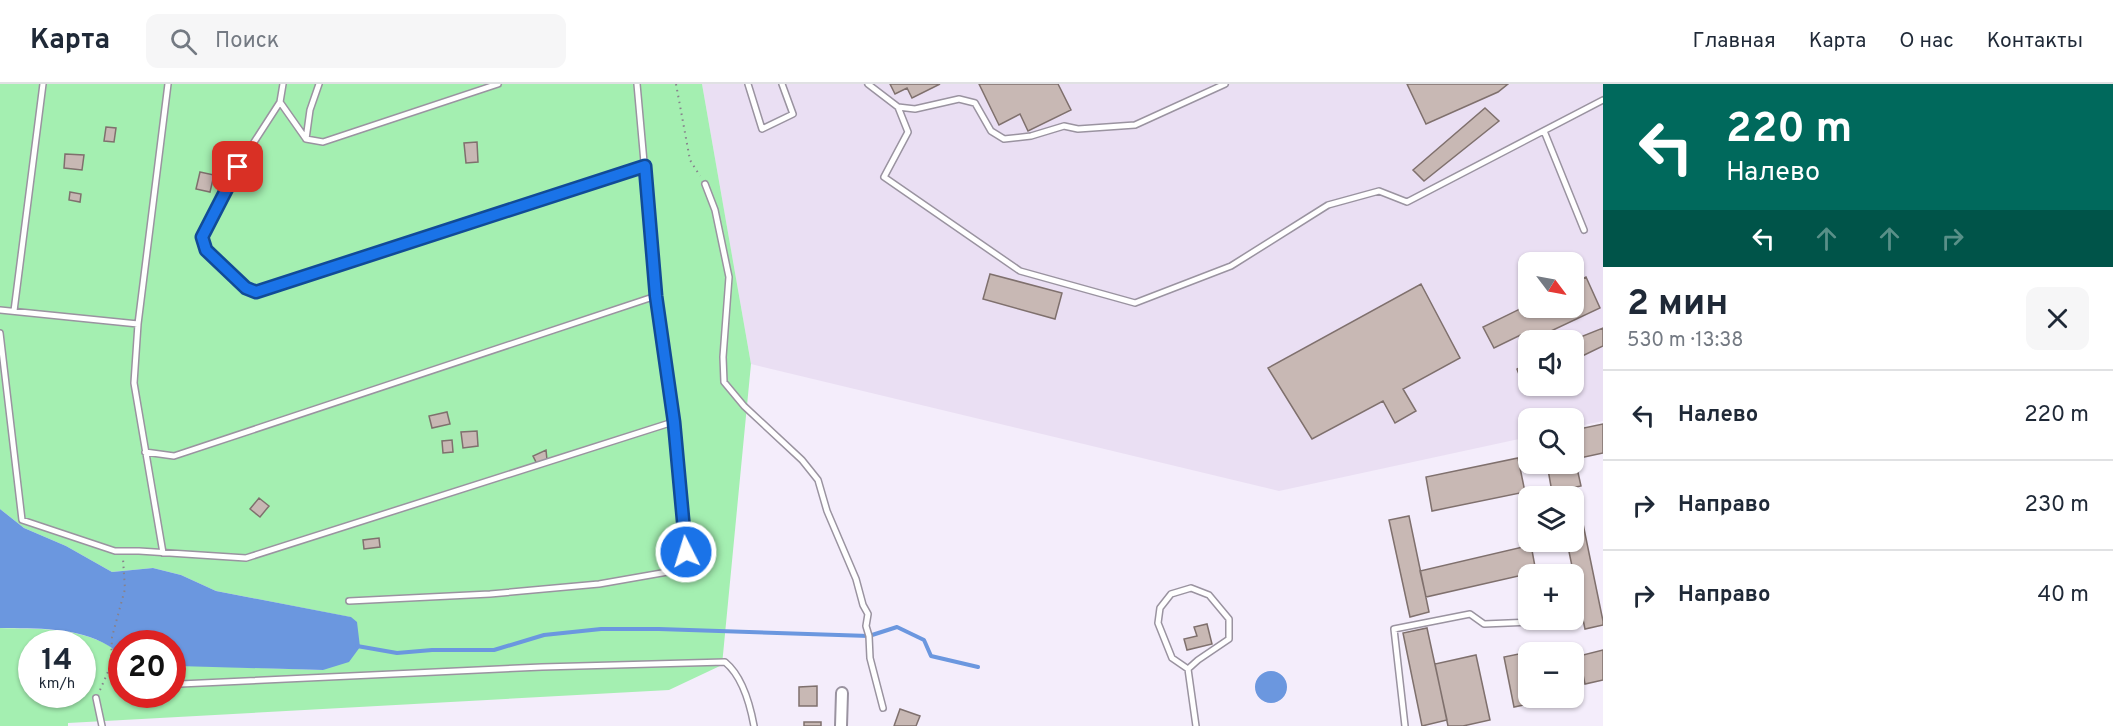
<!DOCTYPE html>
<html lang="ru">
<head>
<meta charset="utf-8">
<style>
	body { margin:0; font-family:Overpass,sans-serif; background:#f6f6f7; color:#1f2937; height:100vh; display:flex; flex-direction:column; font-size:22px; white-space:nowrap }
	* { box-sizing:border-box; margin:0 }
	p { font-size:20px; color:#747a83 }
	.icon { flex:none; width:33px; height:33px; fill:none; stroke:currentColor; stroke-width:2; stroke-linecap:round; stroke-linejoin:round }
	.map { position:relative; flex:1; overflow:hidden }
	.sheet { display:flex; flex-direction:column; background:#fff; width:510px }
	.sheet>* { flex:none }
	.top-card { background:#00695c; color:#fff; overflow:hidden }
	.needle { width:39px; rotate:122deg }
	.tools { position:absolute; left:1518px; top:168px; display:grid; gap:12px }
	.tools a { display:grid; place-items:center; width:66px; height:66px; border-radius:12px; background:#fff; box-shadow:0 2px 4px #0004; font-size:30px }
	.speed { position:absolute; left:18px; top:546px; display:flex; gap:12px; font-size:30px; font-weight:700; text-align:center }
	.speed>* { display:grid; place-content:center; width:78px; height:78px; border-radius:50%; background:#fff; box-shadow:0 2px 4px #0004; line-height:1 }
	.speed small { font-size:15px; font-weight:400 }
	.speed .limit { border:9px solid #d22; background:#fff; color:#111 }
	.pin { position:absolute; display:grid; place-items:center; width:51px; height:51px; color:#fff; margin:-26px; border-radius:12px; box-shadow:0 3px 9px #0006 }
	.me { position:absolute; width:66px; margin:-33px; rotate:355deg; stroke-linejoin:round; filter:drop-shadow(0 0 4px #0008) }
	.turn { display:flex; align-items:center; gap:21px; height:126px; padding:0 24px; font-size:27px }
	.turn .icon { width:78px; height:78px; stroke-width:2.5 }
	.turn b { display:block; font-size:42px; line-height:51px }
	.lanes { display:flex; align-items:center; height:57px; padding:0 24px; background:#0003; justify-content:center; gap:30px; direction:ltr }
	.lanes .off { opacity:.35 }
	.round { display:grid; place-items:center; flex:none; width:63px; height:63px; border-radius:12px; background:#f6f6f7 }
	.overview { display:flex; align-items:center; justify-content:space-between; height:102px; padding:0 24px }
	h1 { font-size:36px; font-weight:700; line-height:45px }
	ul { padding:0; list-style:none }
	li { display:flex; align-items:center; gap:18px; height:90px; padding:0 24px; border-top:2px solid #e0e1e3 }
	li div { flex:1 }
	li b { display:block; font-size:22px }
	li em { font-style:normal }
	header { display:flex; align-items:center; gap:36px; box-sizing:border-box; height:84px; padding:0 30px; background:#fff; border-bottom:2px solid #e0e1e3 }
	header strong { font-size:28px }
	nav { display:flex; gap:33px; margin-inline-start:auto; font-size:21px }
	.search { width:420px; height:54px; background:#f6f6f7; display:flex; align-items:center; gap:15px; box-sizing:border-box; padding:0 21px; border-radius:12px; color:#747a83; font-size:22px }
	main { display:flex; flex:1; min-height:0 }
	.map>svg:first-child { display:block }
	.built { fill:#eadff3; fill-rule:evenodd }
	.green { fill:#a4efb1; fill-rule:evenodd }
	.water { fill:#6b97df }
	.lines { fill:none; stroke-linecap:round; stroke-linejoin:round }
	.stream { stroke:#6b97df; stroke-width:4 }
	.building { fill:#c8b8b4; stroke:#7f706d; stroke-width:1.5 }
	.lane-casing { stroke:#9a93a0; stroke-width:8 }
	.street-casing { stroke:#9a93a0; stroke-width:14 }
	.path { stroke:#87828c; stroke-width:2; stroke-dasharray:1.5 4.5; stroke-linecap:butt }
	.lane { stroke:#fff; stroke-width:5 }
	.street { stroke:#fff; stroke-width:10 }
	.route-casing { stroke:#114b97; stroke-width:15 }
	.route { stroke:#1a73e8; stroke-width:10 }
</style>
</head>
<body>
<header>
<strong>Карта</strong>
<div class="search"><svg class="icon" aria-label="search" viewBox="0 0 24 24"><circle cx="10" cy="10" r="6"/><path d="M15 15l6 6"/></svg>Поиск</div>
<nav><a>Главная</a><a>Карта</a><a>О нас</a><a>Контакты</a></nav>
</header>
<main>
<div class="map">
<svg width="1603" height="642" viewBox="0 0 1603 642">
	<rect width="100%" height="100%" fill="#f4edfb"/>
	<path class="built" d="M 702,0 L 1603,0 L 1603,337 L 1574,343 L 1574,334 L 1528,334 L 1528,353 L 1279,407 L 751,280 ZM 1528,178 L 1574,178 L 1574,224 L 1528,224 ZM 1528,256 L 1574,256 L 1574,302 L 1528,302 Z"/>
	<path class="green" d="M 0,0 L 702,0 L 751,280 L 722,581 L 669,606 L 68,639 L 68,642 L 0,642 L 0,544 C 37,545 75,543 108,561 C 114,564 117,571 121,575 L 122,610 L 172,610 L 173,581 L 323,586 L 350,533 L 216,507 L 181,491 L 153,484 L 112,488 L 66,462 L 24,444 L 0,425 ZM 32,560 L 82,560 L 82,610 L 32,610 Z"/>
	<path class="water" d="M 0,425 L 24,444 L 66,462 L 112,488 L 153,484 L 181,491 L 216,507 L 351,533 L 357,538 L 360,563 L 349,578 L 323,586 L 178,582 L 173,581 L 172,560 L 122,560 L 121,575 C 118,571 114,565 109,562 C 76,542 36,545 0,544 Z
		M1255 603a16 16 0 1 1 32 0a16 16 0 1 1-32 0Z"/>
	<g class="lines">
		<path class="stream" d="M 357,562 L 397,569 L 432,566 L 494,566 L 544,551 L 601,545 L 659,545 L 869,552 L 897,543 L 924,556 L 931,572 L 978,583"/>
	</g>
	<path class="building" d="M 890,0 L 940,0 L 912,14 L 907,4 L 895,10 Z
		M 979,0 L 1058,0 L 1071,26 L 1028,47 L 1020,30 L 999,41 Z
		M 1407,0 L 1508,0 L 1498,8 L 1426,40 Z
		M 1485,24 L 1499,37 L 1424,97 L 1413,86 Z
		M 106,43 L 116,44 L 114,58 L 104,57 Z
		M 477,58 L 478,78 L 466,79 L 464,59 Z
		M 65,70 L 84,71 L 82,86 L 64,84 Z
		M 200,88 L 214,91 L 210,108 L 196,105 Z
		M 70,108 L 81,110 L 80,118 L 69,116 Z
		M 990,190 L 1062,209 L 1055,235 L 983,215 Z
		M 1586,193 L 1600,224 L 1534,255 L 1529,247 L 1494,264 L 1483,243 L 1528,221 L 1528,224 L 1574,224 L 1574,199 Z
		M 1421,200 L 1460,274 L 1403,305 L 1416,327 L 1395,339 L 1383,317 L 1312,355 L 1268,284 Z
		M 1603,244 L 1603,262 L 1574,276 L 1573,256 Z
		M 1528,279 L 1528,298 L 1523,301 L 1517,285 Z
		M 447,328 L 450,340 L 432,344 L 429,332 Z
		M 1603,340 L 1603,369 L 1575,375 L 1581,402 L 1552,408 L 1547,380 L 1574,380 L 1574,346 Z
		M 477,347 L 478,362 L 463,364 L 461,348 Z
		M 452,356 L 453,368 L 443,369 L 442,357 Z
		M 546,366 L 547,376 L 537,380 L 533,372 Z
		M 1518,374 L 1525,408 L 1432,427 L 1426,393 Z
		M 259,414 L 269,422 L 260,433 L 250,425 Z
		M 1409,432 L 1429,528 L 1410,533 L 1389,436 Z
		M 1582,435 L 1603,537 L 1603,541 L 1585,545 L 1567,458 L 1574,458 L 1574,437 Z
		M 379,454 L 380,463 L 364,465 L 363,456 Z
		M 1531,461 L 1536,488 L 1426,513 L 1420,487 Z
		M 1207,540 L 1212,560 L 1187,566 L 1184,555 L 1197,552 L 1194,543 Z
		M 1427,544 L 1447,636 L 1422,642 L 1403,549 Z
		M 1603,566 L 1603,596 L 1585,600 L 1579,572 Z
		M 1528,568 L 1528,614 L 1541,614 L 1542,617 L 1514,623 L 1504,573 Z
		M 1476,571 L 1490,636 L 1463,642 L 1448,642 L 1435,580 Z
		M 817,602 L 817,622 L 799,622 L 799,603 Z
		M 900,625 L 920,632 L 916,642 L 894,642 Z
		M 804,638 L 821,638 L 821,642 L 804,642 Z"/>
	<g class="lines">
		<defs>
			<path id="lane" d="M 283,0 L 280,18 L 238,83 L 202,153 L 206,166 L 246,204 L 256,208 L 645,82
				M 748,0 L 762,45 L 793,30 L 782,0
				M 868,0 L 898,23 L 915,25 L 959,15 L 975,19 L 991,47 L 1004,55 L 1031,52 L 1064,42 L 1078,45 L 1135,41 L 1225,0
				M 280,18 L 306,55 L 323,58 L 498,0
				M 898,23 L 908,48 L 884,93 L 1020,187 L 1135,219 L 1231,182 L 1328,121 L 1379,107 L 1407,118 L 1603,16
				M 1544,47 L 1584,146
				M 306,55 L 310,26 L 319,0
				M 705,100 L 715,126 L 729,193 L 723,273 L 724,298 L 744,322 L 802,376 L 818,396 L 827,427 L 856,495 L 863,521 L 868,530 L 866,542 L 869,552 L 870,574 L 883,624
				M 0,226 L 138,240
				M 14,227 L 43,0
				M 0,249 L 22,436 L 115,467 L 139,467 L 246,474 L 673,338
				M 145,368 L 174,372 L 656,212
				M 163,469 L 134,299 L 138,240 L 168,0
				M 349,517 L 490,510 L 599,500 L 679,486 L 686,468 L 673,338 L 656,212 L 637,0
				M 1188,585 L 1198,576 L 1229,555 L 1229,535 L 1209,511 L 1191,504 L 1171,510 L 1160,524 L 1158,539 L 1172,574 L 1188,585 L 1196,642
				M 180,600 L 542,583 L 725,578 C 742,592 750,620 754,642
				M 96,614 L 102,642
				M 1405,642 L 1394,545 L 1470,530 L 1484,540 L 1559,537"/>
			<path id="street" d="M 841,642 L 842,609"/>
		</defs>
		<use href="#lane" class="lane-casing"/>
		<use href="#street" class="street-casing"/>
		<path class="path" d="M 676,0 L 690,76 L 700,92
			M 100,606 L 111,581 L 112,553 L 125,505 L 123,475"/>
		<use href="#lane" class="lane"/>
		<use href="#street" class="street"/>
	</g>
	<g class="lines">
		<defs>
			<path id="route" d="M 238,83 L 202,153 L 206,166 L 246,204 L 256,208 L 645,82 L 656,212 L 674,338 L 686,468"/>
		</defs>
		<use href="#route" class="route-casing"/>
		<use href="#route" class="route"/>
	</g>
</svg>
<div class="tools">
<a><svg class="needle" viewBox="-14 -14 28 28"><path d="M0-13l5 13h-10z" fill="#e53935"/><path d="M0 13l5-13h-10z" fill="#747a83"/></svg></a>
<a><svg class="icon" aria-label="sound" viewBox="0 0 24 24"><path d="M4 9h4l5-4v14l-5-4H4zM17 9q2 3 0 6"/></svg></a>
<a><svg class="icon" aria-label="search" viewBox="0 0 24 24"><circle cx="10" cy="10" r="6"/><path d="M15 15l6 6"/></svg></a>
<a><svg class="icon" aria-label="layers" viewBox="0 0 24 24"><path d="M12 4l9 5-9 5-9-5zM3 14l9 5 9-5"/></svg></a>
<a>+</a>
<a>−</a>
</div>
<div class="speed"><div>14<small>km/h</small></div><div class="limit">20</div></div>
<div class="pin" style="left:238px;top:83px;background:#d93025"><svg class="icon" aria-label="arrive" viewBox="0 0 24 24"><path d="M6 21V4h12l-3 4 3 4H6"/></svg></div>
<svg class="me" style="left:686px;top:468px" viewBox="-20 -20 40 40"><circle r="17" fill="#1a73e8" stroke="#fff" stroke-width="3"/><path d="M0-11L8 9 0 5-8 9z" fill="#fff"/></svg>
</div>
<section class="sheet">
<div class="top-card">
<div class="turn"><svg class="icon" aria-label="left" viewBox="0 0 24 24"><path d="M17 20v-9H6M10 6l-5 5 5 5"/></svg><div><b>220 m</b>Налево</div></div>
<div class="lanes"><svg class="icon" aria-label="left" viewBox="0 0 24 24"><path d="M17 20v-9H6M10 6l-5 5 5 5"/></svg><svg class="icon off" aria-label="ahead" viewBox="0 0 24 24"><path d="M12 20V5M6 11l6-6 6 6"/></svg><svg class="icon off" aria-label="ahead" viewBox="0 0 24 24"><path d="M12 20V5M6 11l6-6 6 6"/></svg><svg class="icon off" aria-label="right" viewBox="0 0 24 24"><path d="M7 20v-9h11M14 6l5 5-5 5"/></svg></div>
</div>
<div class="overview"><div><h1>2 мин</h1><p>530 m · 13:38</p></div><a class="round"><svg class="icon" aria-label="close" viewBox="0 0 24 24"><path d="M6 6l12 12M18 6L6 18"/></svg></a></div>
<ul>
<li><svg class="icon" aria-label="left" viewBox="0 0 24 24"><path d="M17 20v-9H6M10 6l-5 5 5 5"/></svg><div><b>Налево</b></div><em>220 m</em></li>
<li><svg class="icon" aria-label="right" viewBox="0 0 24 24"><path d="M7 20v-9h11M14 6l5 5-5 5"/></svg><div><b>Направо</b></div><em>230 m</em></li>
<li><svg class="icon" aria-label="right" viewBox="0 0 24 24"><path d="M7 20v-9h11M14 6l5 5-5 5"/></svg><div><b>Направо</b></div><em>40 m</em></li>
</ul>
</section>
</main>
</body>
</html>
